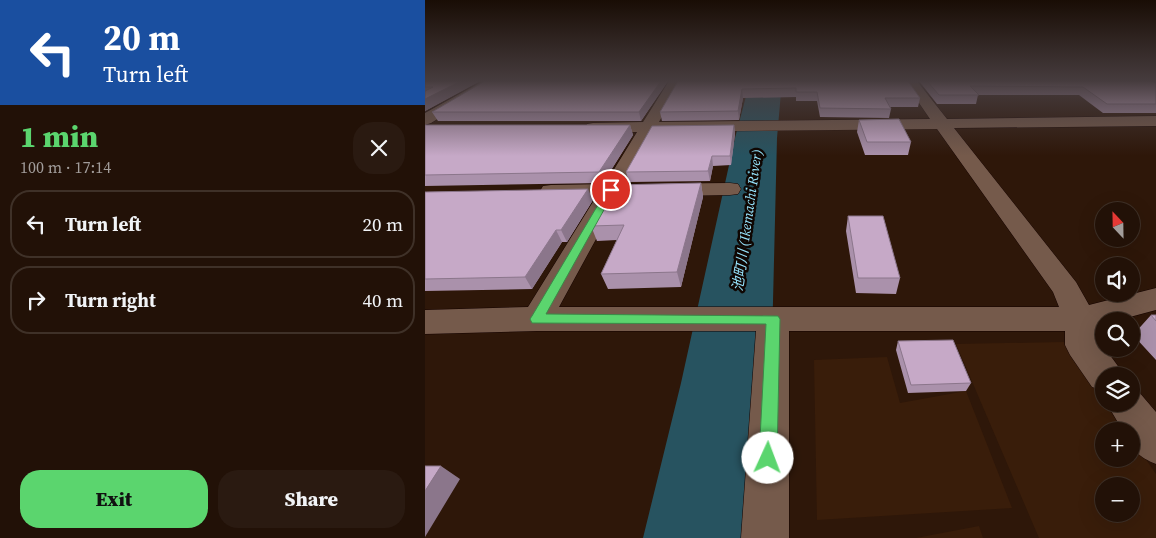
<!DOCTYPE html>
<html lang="en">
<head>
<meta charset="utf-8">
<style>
	body { margin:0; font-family:"Source Serif 4","Noto Sans JP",serif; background:#2a1a11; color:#f1f3f6; height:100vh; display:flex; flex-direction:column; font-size:19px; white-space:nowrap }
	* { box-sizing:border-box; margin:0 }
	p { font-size:16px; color:#a29d9b }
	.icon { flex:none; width:28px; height:28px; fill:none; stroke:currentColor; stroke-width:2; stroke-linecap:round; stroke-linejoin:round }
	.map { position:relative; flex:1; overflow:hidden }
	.details { display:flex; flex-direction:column; background:#221107; width:425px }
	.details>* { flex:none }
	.top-card { background:#1a4fa0; color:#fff; overflow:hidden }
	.needle { width:32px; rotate:338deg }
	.buttons { position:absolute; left:670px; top:202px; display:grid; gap:10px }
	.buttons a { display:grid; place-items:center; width:45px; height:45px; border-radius:50%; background:#221107; box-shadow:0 5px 20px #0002,0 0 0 1px #3f3128; font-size:25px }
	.pin { position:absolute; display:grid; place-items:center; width:42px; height:42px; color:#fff; margin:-21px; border:2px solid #fff; border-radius:50%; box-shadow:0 1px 5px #0007 }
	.me { position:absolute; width:55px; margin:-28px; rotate:2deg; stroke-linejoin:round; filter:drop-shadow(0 0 4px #0008) }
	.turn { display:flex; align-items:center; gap:18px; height:105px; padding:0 20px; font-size:22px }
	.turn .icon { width:65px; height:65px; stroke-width:2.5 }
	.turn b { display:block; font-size:35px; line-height:42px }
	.round { display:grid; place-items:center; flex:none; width:52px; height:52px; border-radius:20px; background:#2a1a11 }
	.overview { display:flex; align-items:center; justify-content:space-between; height:85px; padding:0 20px }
	h1 { font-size:30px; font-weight:800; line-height:38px; color:#5bd56e }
	.action { display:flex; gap:10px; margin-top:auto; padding:10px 20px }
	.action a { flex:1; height:58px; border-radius:20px; background:#5bd56e; color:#111; font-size:20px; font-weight:800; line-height:58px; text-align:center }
	.action a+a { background:#2a1a11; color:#f1f3f6 }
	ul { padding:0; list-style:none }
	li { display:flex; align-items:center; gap:15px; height:68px; margin:0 10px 8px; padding:0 10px; border:2px solid #3f3128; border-radius:20px }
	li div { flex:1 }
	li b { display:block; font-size:19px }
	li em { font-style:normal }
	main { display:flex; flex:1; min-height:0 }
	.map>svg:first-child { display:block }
	.built { fill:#391d0a; fill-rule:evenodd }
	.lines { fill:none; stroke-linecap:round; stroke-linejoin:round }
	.river { fill:#275360; fill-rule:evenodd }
	.minor-casing { stroke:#150300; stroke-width:1 }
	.minor { fill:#755a4b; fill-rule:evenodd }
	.wall { fill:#aa91ab }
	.shaded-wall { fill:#8b768b }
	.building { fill:#c6a9c7; stroke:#8b768b }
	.route { fill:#5bd56e; stroke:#3b8a48 }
	.labels { text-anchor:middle; stroke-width:5; stroke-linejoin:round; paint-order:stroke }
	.water-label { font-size:14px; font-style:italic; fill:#97e4fd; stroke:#0f0602 }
</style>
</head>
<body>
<main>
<section class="details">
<div class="top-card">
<div class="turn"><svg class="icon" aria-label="left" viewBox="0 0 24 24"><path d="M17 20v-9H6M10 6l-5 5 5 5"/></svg><div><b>20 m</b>Turn left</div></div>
</div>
<div class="overview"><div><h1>1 min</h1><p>100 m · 17:14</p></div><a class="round"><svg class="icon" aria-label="close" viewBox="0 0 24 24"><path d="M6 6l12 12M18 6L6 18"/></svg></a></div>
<ul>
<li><svg class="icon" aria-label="left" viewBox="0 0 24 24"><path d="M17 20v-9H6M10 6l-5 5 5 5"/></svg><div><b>Turn left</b></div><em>20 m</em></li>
<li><svg class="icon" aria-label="right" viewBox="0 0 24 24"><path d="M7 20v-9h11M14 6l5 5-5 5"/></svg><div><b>Turn right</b></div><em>40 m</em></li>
</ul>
<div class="action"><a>Exit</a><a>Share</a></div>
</section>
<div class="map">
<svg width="731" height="538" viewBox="0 0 731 538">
	<rect width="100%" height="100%" fill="#2e1709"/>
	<path class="built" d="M 639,342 L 679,399 L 679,404 L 682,404 L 701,431 L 679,431 L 679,459 L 706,459 L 706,438 L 731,474 L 731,538 L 614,538 L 531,344 ZM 679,486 L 706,486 L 706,514 L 679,514 Z
		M 462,357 L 475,403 L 541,391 L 587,508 L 392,520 L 389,360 Z
		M 554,526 L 558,538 L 491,538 Z"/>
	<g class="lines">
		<path class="river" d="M 325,81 L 357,81 L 352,138 L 346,383 L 336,538 L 218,538 L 256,383 L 310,138 Z"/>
		<defs>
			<path id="minor" d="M 58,81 L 74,81 L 6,123 L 0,125 L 0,113 Z
				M 244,81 L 257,81 L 234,122 L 505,119 L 479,81 L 492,81 L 522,119 L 731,116 L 731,126 L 529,128 L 651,282 L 664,305 L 731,288 L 731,310 L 690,321 L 679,321 L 679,324 L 672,326 C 674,351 689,354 698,376 L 679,376 L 679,391 L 667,387 L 645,355 L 640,345 L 640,331 L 364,331 L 364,538 L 316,538 L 331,331 L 112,331 L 0,334 L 0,310 L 103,307 L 171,197 L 126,197 L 118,196 L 115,191 L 118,186 L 126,185 L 180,184 L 212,132 L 168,133 L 162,132 L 160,128 L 162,124 L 168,123 L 218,122 ZM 512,129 L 628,292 L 634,307 L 134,307 L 194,197 L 305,195 L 313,194 L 316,189 L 313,184 L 305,183 L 201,184 L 229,132 Z
				M 706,389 L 714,392 L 731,412 L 731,464 C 714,457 706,451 706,431 L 698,431 L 682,404 L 706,404 Z"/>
		</defs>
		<use href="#minor" class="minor-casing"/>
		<use href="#minor" class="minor"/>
	</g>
	<path class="wall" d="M 0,81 L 55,81 L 0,111 Z
		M 60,81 L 243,81 L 216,121 L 13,121 L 7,112 Z
		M 253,81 L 483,81 L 495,98 L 493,107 L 465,107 L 466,109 L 464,118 L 395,117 L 392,101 L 371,101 L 371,97 L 318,98 L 314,120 L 237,121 L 235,112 Z
		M 494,81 L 726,81 L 731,83 L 731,113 L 678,113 L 654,95 L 553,95 L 551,104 L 512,104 Z
		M 434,120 L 486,142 L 483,155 L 440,155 L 432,132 Z
		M 0,125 L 205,125 L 208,135 L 178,183 L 0,186 Z
		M 309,125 L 310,134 L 306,165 L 288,166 L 285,181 L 204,182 L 201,172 Z
		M 276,183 L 278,197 L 256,287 L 183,289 L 176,274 L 192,240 L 172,241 L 166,226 Z
		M 0,192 L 168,200 L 142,242 L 137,242 L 107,289 L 0,291 Z
		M 423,216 L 475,278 L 471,294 L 431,293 L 421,231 Z
		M 726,315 L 731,315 L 731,360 L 708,335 Z
		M 473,341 L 546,383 L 541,391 L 483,393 L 471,350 Z"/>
	<path class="shaded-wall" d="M 36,81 L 55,81 L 0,111 L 0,99 Z
		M 236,81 L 243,81 L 216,121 L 214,112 Z
		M 317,89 L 318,98 L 314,120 L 313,111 Z
		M 205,125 L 208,135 L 178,183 L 174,172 Z
		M 309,125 L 310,134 L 306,165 L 305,156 Z
		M 287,156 L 288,166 L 285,181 L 283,171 Z
		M 276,183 L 278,197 L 256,287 L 252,272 Z
		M 163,189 L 168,200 L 142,242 L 136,230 Z
		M 131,230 L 137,242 L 107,289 L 100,277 Z
		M 16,466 L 35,479 L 0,537 L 0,491 Z"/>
	<path class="building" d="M 0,81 L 36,81 L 0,99 L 0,91 L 8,87 L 0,87 Z
		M 60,81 L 236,81 L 214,112 L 7,112 Z
		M 253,81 L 483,81 L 495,98 L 460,98 L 466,109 L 395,108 L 392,92 L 371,92 L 371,88 L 317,89 L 313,111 L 235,112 Z
		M 502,81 L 726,81 L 731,83 L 731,104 L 682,104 L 658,87 L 545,86 L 554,95 L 514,95 Z
		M 474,119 L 486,142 L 442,142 L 434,120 Z
		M 0,125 L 205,125 L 174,172 L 0,175 Z
		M 309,125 L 305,156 L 287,156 L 283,171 L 201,172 L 227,126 Z
		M 276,183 L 252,272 L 176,274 L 199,225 L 166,226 L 190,185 Z
		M 163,189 L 136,230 L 131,230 L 100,277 L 0,279 L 0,192 Z
		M 423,216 L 458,216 L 475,278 L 433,278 Z
		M 726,315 L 731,315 L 731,321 Z
		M 528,340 L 546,383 L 486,385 L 473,341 Z
		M 0,466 L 16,466 L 0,491 Z"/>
	<linearGradient id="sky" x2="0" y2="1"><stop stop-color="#190d05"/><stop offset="0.52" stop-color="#463c3e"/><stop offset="1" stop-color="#463c3e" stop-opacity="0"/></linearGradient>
	<rect width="731" height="156" fill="url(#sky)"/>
	<path class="route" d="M 183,188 L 186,188 L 190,190 L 121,314 L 353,316 L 355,319 L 352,458 L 349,465 L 343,467 L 337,465 L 334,458 L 341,324 L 107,323 L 105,319 L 107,316 Z"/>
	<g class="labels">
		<g class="water-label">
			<text transform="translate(322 220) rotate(-82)" y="5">池町川 (Ikemachi River)</text>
		</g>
	</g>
</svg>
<div class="buttons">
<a><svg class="needle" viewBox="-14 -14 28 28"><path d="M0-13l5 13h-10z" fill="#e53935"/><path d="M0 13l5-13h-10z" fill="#a29d9b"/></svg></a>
<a><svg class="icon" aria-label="sound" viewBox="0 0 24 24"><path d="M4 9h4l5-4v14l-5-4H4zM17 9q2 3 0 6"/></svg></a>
<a><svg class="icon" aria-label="search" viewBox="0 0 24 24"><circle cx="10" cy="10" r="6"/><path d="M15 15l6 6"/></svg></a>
<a><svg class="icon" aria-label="layers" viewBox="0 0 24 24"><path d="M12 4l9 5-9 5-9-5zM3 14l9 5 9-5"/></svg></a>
<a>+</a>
<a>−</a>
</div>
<div class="pin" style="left:186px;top:190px;background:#d93025"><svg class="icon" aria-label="arrive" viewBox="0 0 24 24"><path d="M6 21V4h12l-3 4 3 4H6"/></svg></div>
<svg class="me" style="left:343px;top:458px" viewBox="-20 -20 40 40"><circle r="19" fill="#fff"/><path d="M0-13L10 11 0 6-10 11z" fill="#5bd56e"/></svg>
</div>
</main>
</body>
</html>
